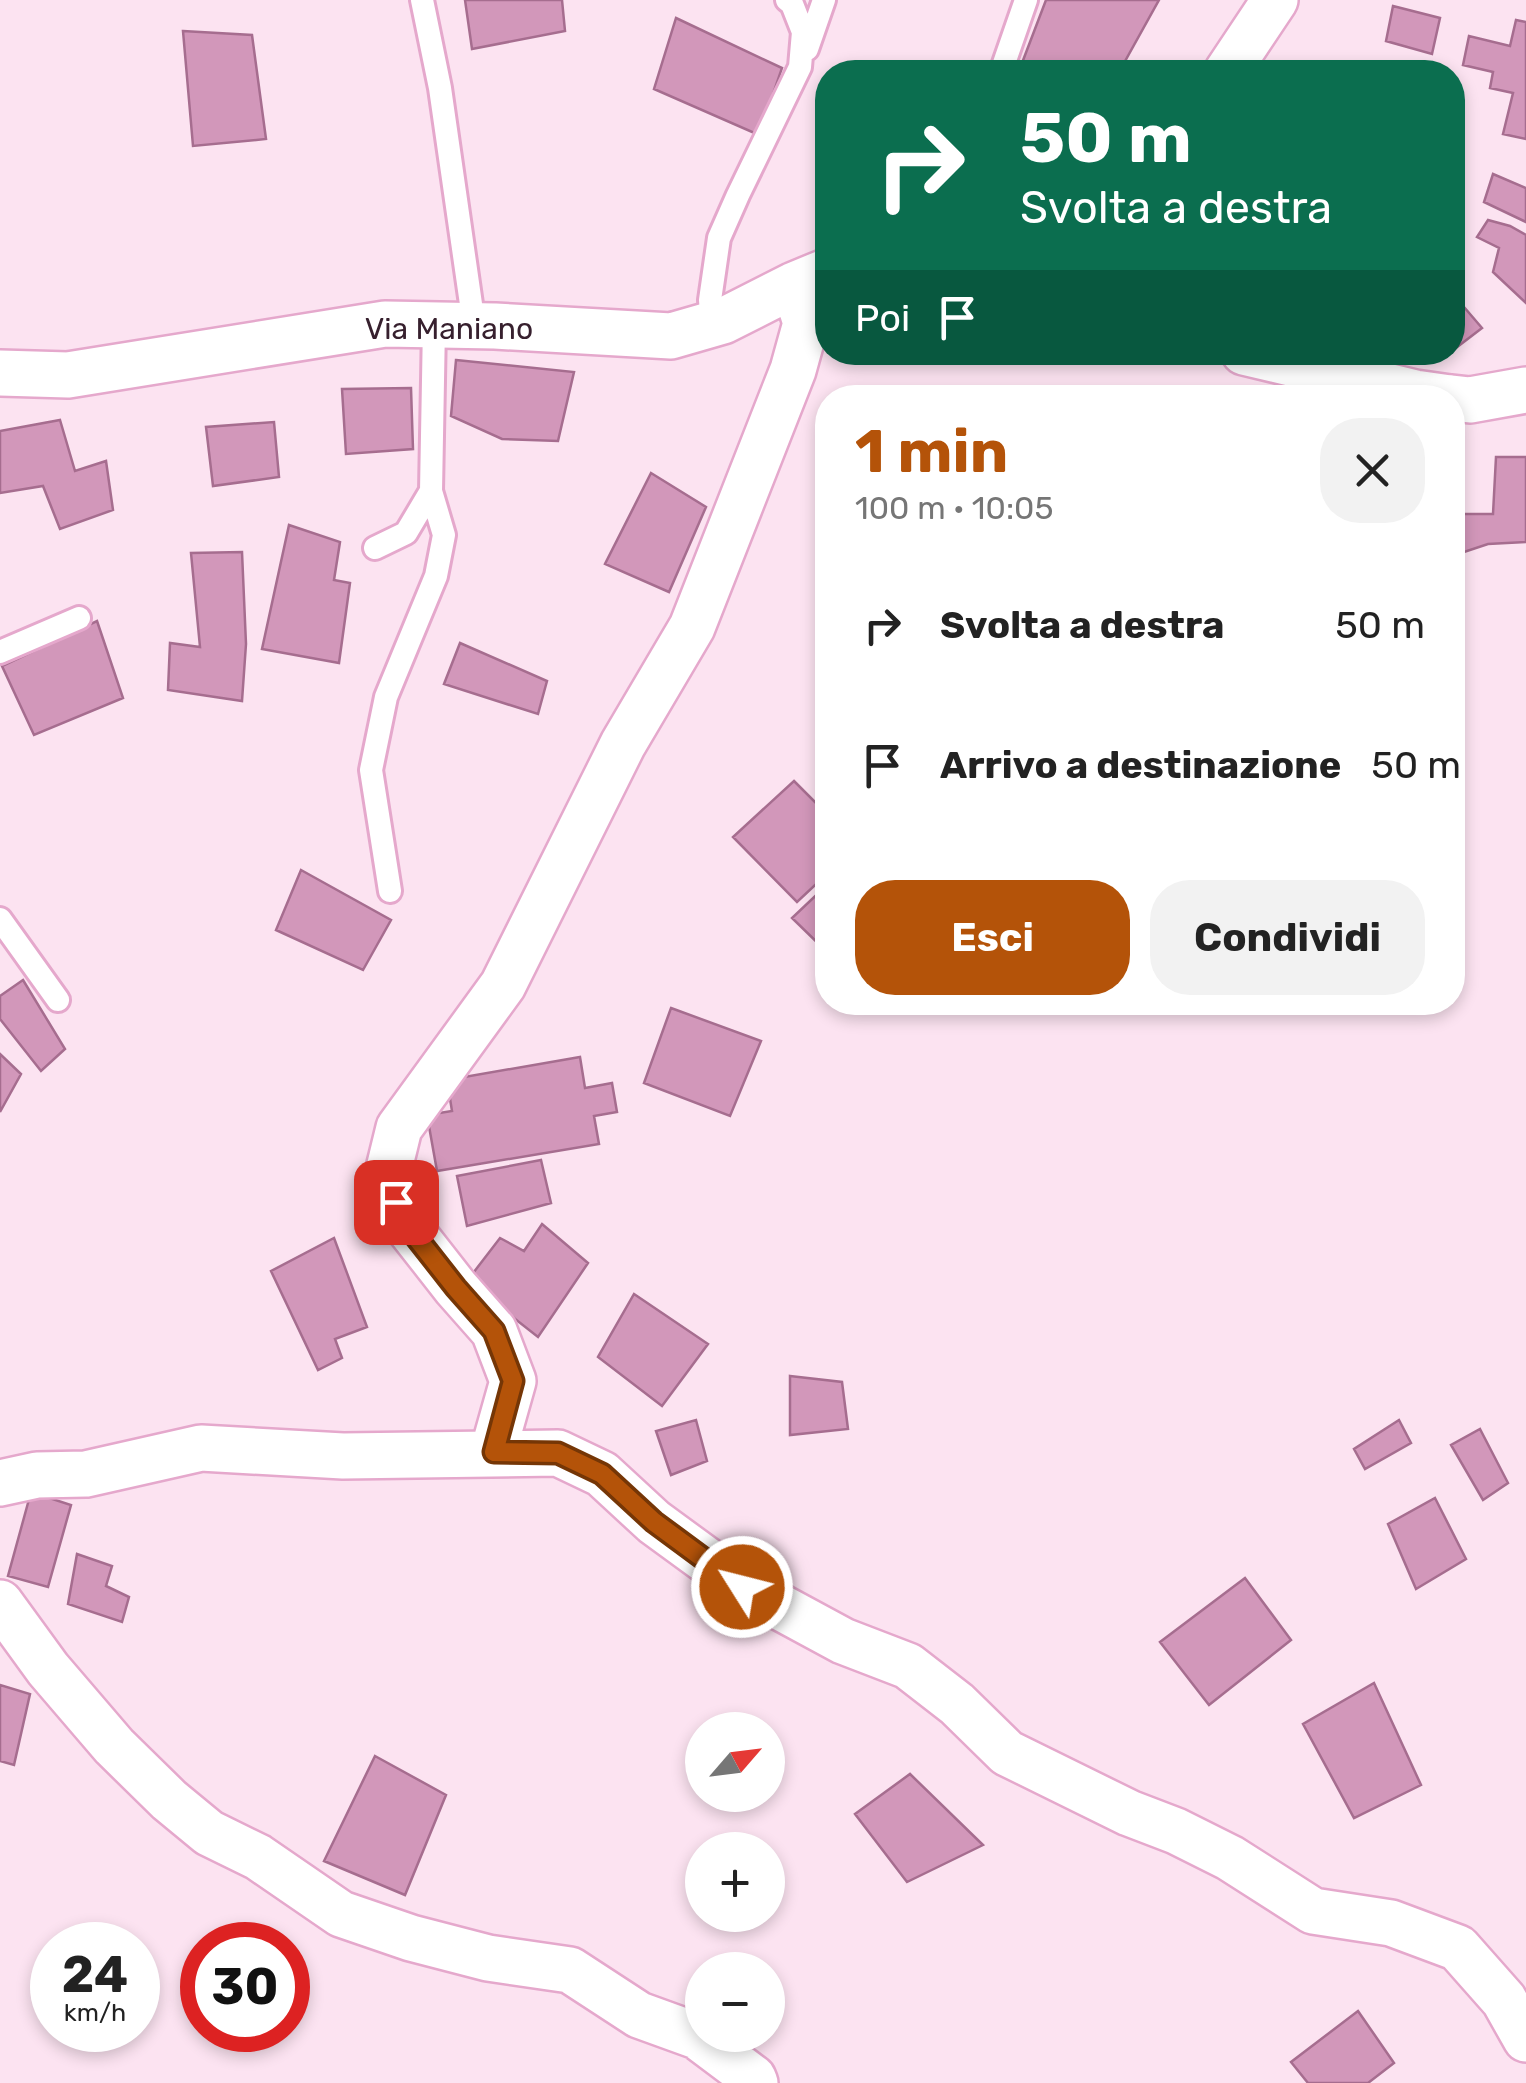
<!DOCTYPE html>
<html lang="it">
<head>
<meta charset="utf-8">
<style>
	body { margin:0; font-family:Rubik,sans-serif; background:#f2f2f2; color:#222; height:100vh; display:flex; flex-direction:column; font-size:38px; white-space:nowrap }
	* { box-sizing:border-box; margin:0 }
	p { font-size:32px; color:#767676 }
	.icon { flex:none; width:55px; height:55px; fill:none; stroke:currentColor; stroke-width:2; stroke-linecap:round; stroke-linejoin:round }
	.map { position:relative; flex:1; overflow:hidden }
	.side { position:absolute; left:815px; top:385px; width:650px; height:630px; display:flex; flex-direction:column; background:#fff; border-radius:40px; box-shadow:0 5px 15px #0003 }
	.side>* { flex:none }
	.top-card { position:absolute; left:815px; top:60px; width:650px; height:305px; border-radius:40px; box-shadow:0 5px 15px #0003; background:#0b6e4f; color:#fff; overflow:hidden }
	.needle { width:65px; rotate:62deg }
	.controls { position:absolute; left:685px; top:1712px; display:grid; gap:20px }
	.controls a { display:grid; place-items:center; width:100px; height:100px; border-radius:50%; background:#fff; box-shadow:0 5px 15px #0003; font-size:50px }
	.speed { position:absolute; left:30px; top:1922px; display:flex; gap:20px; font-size:50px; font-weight:700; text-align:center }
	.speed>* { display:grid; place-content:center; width:130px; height:130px; border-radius:50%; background:#fff; box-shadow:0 5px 15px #0003; line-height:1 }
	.speed small { font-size:25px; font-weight:400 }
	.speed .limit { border:15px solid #d22; background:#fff; color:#111 }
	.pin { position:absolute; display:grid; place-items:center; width:85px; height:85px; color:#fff; margin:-42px; border-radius:20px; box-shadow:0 5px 15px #0006 }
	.me { position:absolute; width:110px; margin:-55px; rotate:306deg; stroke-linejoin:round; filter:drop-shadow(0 0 8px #0008) }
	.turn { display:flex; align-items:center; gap:35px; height:210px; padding:0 40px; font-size:45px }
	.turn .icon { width:130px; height:130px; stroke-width:2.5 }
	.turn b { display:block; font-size:70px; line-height:85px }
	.then { display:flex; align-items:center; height:95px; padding:0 40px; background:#0003; gap:20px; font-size:38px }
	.round { display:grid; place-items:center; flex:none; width:105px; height:105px; border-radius:40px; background:#f2f2f2 }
	.summary { display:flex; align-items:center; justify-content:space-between; height:170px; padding:0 40px }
	h1 { font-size:60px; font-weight:700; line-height:75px; color:#b45309 }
	.primary-button { display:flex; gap:20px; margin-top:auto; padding:20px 40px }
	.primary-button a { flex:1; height:115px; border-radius:40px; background:#b45309; color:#fff; font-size:40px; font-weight:700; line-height:115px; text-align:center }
	.primary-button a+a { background:#f2f2f2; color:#222 }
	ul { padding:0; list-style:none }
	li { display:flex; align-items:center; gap:30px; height:140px; padding:0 40px }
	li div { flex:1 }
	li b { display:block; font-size:38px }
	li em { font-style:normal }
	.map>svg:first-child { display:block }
	.building { fill:#d297ba; stroke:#a66d8f; stroke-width:2.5 }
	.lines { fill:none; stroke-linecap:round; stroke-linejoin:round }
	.service-casing { stroke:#e5a8cc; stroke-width:28 }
	.minor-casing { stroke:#e5a8cc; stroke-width:50 }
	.service { stroke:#fff; stroke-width:22 }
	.minor { stroke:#fff; stroke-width:45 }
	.route-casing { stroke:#753606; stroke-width:25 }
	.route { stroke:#b45309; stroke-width:18 }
	.labels { text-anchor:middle; stroke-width:9; stroke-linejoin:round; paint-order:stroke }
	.street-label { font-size:30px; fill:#37202e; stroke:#fff }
</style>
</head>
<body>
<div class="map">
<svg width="1526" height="2083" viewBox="0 0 1526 2083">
	<rect width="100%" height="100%" fill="#fce3f1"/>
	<path class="building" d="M 465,0 L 562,0 L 565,31 L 472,49 Z
		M 1046,0 L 1159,0 L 1119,72 L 1023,72 L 1019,71 Z
		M 1393,6 L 1440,18 L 1432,54 L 1386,41 Z
		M 676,18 L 782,68 L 759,135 L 654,89 Z
		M 1516,20 L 1526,22 L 1526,139 L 1503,134 L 1513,93 L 1490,88 L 1493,72 L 1463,65 L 1469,36 L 1510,46 Z
		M 183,31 L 252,35 L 266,139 L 193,146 Z
		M 1493,174 L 1526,188 L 1526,222 L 1484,202 Z
		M 1488,220 L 1510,226 L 1526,235 L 1526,303 L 1493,272 L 1499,248 L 1477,237 Z
		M 1452,293 L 1482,328 L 1452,351 Z
		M 456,360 L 574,372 L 558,441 L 502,439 L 451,416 Z
		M 411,388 L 413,449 L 346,454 L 342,389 Z
		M 60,420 L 75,471 L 106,461 L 113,510 L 60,529 L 43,486 L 0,493 L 0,431 Z
		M 274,422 L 279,477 L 213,486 L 206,427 Z
		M 1496,457 L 1526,457 L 1526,542 L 1488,544 L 1452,556 L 1452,514 L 1493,514 Z
		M 651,473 L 706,507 L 669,592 L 605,564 Z
		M 289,525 L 340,542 L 334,580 L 350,583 L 339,663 L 262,649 Z
		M 242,552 L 246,644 L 242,701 L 168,690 L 170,643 L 200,647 L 191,553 Z
		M 97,621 L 123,698 L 34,735 L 2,666 Z
		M 460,643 L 547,681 L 538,714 L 444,684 Z
		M 794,781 L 828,815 L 828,873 L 797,902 L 733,837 Z
		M 301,870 L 391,920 L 363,970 L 276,930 Z
		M 828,884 L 828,953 L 792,918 Z
		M 23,980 L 65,1049 L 41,1071 L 0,1019 L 0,996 Z
		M 671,1008 L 761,1041 L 730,1116 L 644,1083 Z
		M 0,1054 L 21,1074 L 0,1112 Z
		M 580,1057 L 585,1088 L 612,1083 L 617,1112 L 594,1116 L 599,1144 L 437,1171 L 427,1115 L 452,1111 L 447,1080 Z
		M 541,1160 L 551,1203 L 467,1226 L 457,1176 Z
		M 542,1224 L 588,1263 L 538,1337 L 467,1281 L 500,1238 L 524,1251 Z
		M 334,1238 L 367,1327 L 335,1339 L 342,1358 L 318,1370 L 271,1271 Z
		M 634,1294 L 708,1344 L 662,1406 L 598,1357 Z
		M 790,1376 L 842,1382 L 848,1429 L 790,1435 Z
		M 696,1420 L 707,1461 L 671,1475 L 656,1431 Z
		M 1399,1420 L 1411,1443 L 1365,1469 L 1354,1449 Z
		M 1480,1429 L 1508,1483 L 1483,1500 L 1451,1445 Z
		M 31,1492 L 71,1505 L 48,1587 L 8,1576 Z
		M 1435,1498 L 1466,1559 L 1416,1589 L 1388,1524 Z
		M 77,1554 L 112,1566 L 106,1586 L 129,1597 L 122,1622 L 68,1604 Z
		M 1245,1578 L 1291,1640 L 1209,1705 L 1160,1642 Z
		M 1374,1683 L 1421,1785 L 1354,1818 L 1303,1724 Z
		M 0,1685 L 30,1694 L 14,1765 L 0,1761 Z
		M 375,1756 L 446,1795 L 405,1895 L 324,1861 Z
		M 910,1774 L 983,1845 L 907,1882 L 855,1814 Z
		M 1358,2011 L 1394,2063 L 1368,2083 L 1308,2083 L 1291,2062 Z"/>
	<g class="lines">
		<defs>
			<path id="service" d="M 422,0 L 440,88 L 474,325
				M 807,49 L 824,0
				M 1001,72 L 1026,0
				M 712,324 L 710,300 L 719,238 L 738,195 L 800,67 L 803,32 L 792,4 L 787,0
				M 375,548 L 406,533 L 431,491
				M 0,652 L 79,618
				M 390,891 L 371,770 L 386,697 L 436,576 L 444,535 L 431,491 L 434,325
				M 0,919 L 58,1000"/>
			<path id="minor" d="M 1227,72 L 1275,0
				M 1244,352 L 1415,393 L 1450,398
				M 0,373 L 68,375 L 385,324 L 495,326 L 671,336 L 723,321 L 794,285 L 828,271
				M 1452,398 L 1470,400 L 1526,390
				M 493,1452 L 513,1381 L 494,1331 L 456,1288 L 405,1223 L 386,1181 L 399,1128 L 503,985 L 623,744 L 692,627 L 793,370 L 806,323 L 794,285
				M 0,1483 L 37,1475 L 86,1474 L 201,1448 L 343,1456 L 558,1453 L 602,1474 L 654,1522 L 743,1587 L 843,1641 L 908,1666 L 957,1704 L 1007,1753 L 1129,1813 L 1176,1831 L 1230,1858 L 1313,1911 L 1391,1923 L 1458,1948 L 1504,2000 L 1526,2039
				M 0,1603 L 48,1669 L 114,1746 L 169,1800 L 209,1833 L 258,1857 L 341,1914 L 411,1938 L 488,1958 L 570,1970 L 639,2015 L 697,2036 L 753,2078 L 755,2083"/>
		</defs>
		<use href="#service" class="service-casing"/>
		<use href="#minor" class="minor-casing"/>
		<use href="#service" class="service"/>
		<use href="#minor" class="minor"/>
	</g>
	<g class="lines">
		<defs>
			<path id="route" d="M 396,1202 L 405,1223 L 456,1288 L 494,1331 L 513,1381 L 494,1452 L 558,1453 L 602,1474 L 654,1522 L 742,1587"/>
		</defs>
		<use href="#route" class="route-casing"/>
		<use href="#route" class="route"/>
	</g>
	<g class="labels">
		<g class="street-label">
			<text x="449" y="339">Via Maniano</text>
		</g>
	</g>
</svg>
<div class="controls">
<a><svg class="needle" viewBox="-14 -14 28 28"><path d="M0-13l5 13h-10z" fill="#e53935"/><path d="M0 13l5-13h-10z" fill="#767676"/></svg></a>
<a>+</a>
<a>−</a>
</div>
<div class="speed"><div>24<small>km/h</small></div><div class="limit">30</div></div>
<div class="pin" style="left:396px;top:1202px;background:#d93025"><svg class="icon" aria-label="arrive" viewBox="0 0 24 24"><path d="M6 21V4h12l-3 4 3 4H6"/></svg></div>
<svg class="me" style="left:742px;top:1587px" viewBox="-20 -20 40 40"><circle r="17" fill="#b45309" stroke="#fff" stroke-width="3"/><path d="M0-11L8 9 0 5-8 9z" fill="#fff"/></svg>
<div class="top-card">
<div class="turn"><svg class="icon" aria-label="right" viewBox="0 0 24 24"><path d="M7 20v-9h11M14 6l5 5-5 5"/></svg><div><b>50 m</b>Svolta a destra</div></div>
<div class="then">Poi<svg class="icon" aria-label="arrive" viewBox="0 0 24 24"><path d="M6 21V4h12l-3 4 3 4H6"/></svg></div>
</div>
<section class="side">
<div class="summary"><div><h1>1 min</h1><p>100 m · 10:05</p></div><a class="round"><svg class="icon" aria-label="close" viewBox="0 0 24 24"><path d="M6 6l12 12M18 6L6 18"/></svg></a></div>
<ul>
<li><svg class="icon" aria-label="right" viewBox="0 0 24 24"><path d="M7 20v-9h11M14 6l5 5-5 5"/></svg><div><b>Svolta a destra</b></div><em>50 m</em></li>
<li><svg class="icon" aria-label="arrive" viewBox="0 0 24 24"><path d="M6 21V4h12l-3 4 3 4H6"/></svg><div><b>Arrivo a destinazione</b></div><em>50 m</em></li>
</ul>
<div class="primary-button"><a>Esci</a><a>Condividi</a></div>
</section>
</div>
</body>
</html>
